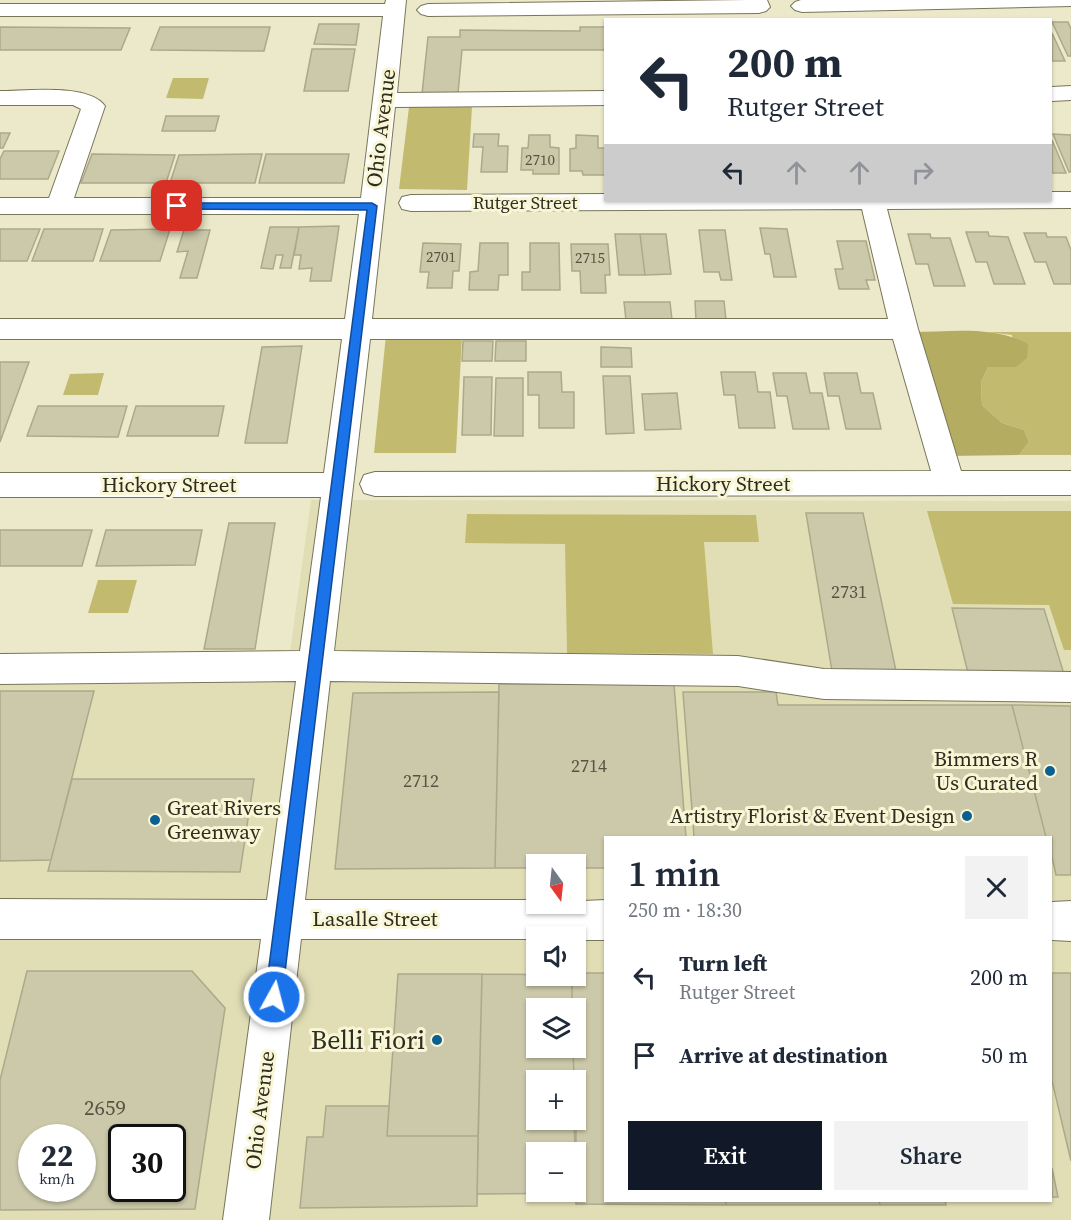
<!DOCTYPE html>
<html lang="en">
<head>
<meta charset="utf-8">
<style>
	body { margin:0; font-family:"Source Serif 4",serif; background:#f2f2f3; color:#1f2937; height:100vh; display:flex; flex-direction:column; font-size:22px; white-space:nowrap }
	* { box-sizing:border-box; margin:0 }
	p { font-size:20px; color:#747a83 }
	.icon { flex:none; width:33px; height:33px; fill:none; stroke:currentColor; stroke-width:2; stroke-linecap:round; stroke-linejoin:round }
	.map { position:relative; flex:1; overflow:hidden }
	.drawer { position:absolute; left:604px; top:836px; width:448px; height:366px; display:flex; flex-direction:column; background:#fff; border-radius:0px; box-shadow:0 2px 4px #0004 }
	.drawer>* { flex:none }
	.guide { position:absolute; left:604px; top:18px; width:448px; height:183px; border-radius:0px; box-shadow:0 2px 4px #0004; background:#fff; color:#1f2937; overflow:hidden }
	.needle { width:39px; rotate:165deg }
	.tools { position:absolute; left:526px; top:854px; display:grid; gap:12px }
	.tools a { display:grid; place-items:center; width:60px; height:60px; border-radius:0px; background:#fff; box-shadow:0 2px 4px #0004; font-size:30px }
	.speed { position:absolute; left:18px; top:1124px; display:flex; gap:12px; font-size:30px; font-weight:700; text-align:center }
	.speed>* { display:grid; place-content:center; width:78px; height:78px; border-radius:50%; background:#fff; box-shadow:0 2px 4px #0004; line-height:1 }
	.speed small { font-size:15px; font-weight:400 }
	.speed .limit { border:3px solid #111; border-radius:9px; background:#fff; color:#111 }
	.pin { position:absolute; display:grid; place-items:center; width:51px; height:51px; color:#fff; margin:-26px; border-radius:12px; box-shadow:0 3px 9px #0006 }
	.me { position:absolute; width:66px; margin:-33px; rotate:7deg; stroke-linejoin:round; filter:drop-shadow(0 0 4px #0008) }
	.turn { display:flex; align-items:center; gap:21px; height:126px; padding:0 24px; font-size:27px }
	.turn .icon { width:78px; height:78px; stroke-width:2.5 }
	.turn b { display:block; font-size:42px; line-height:51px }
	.lanes { display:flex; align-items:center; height:57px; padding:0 24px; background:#0003; justify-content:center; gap:30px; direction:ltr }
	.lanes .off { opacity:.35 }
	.round { display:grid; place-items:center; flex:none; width:63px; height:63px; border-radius:0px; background:#f2f2f3 }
	.overview { display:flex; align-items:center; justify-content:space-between; height:102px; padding:0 24px }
	h1 { font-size:36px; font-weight:600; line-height:45px }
	.button { display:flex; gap:12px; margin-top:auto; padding:12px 24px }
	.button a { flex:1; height:69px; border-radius:0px; background:#111827; color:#fff; font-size:24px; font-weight:600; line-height:69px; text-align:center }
	.button a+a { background:#f2f2f3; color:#1f2937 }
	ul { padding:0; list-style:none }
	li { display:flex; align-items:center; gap:18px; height:78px; padding:0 24px }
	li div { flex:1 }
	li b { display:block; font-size:22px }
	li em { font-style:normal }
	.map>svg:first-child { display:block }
	.built { fill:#e1deb6; fill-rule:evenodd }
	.green { fill:#c2bb6f }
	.forest { fill:#b4ad61 }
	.building { fill:#cbc9a9; stroke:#aba98a; stroke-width:1.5; fill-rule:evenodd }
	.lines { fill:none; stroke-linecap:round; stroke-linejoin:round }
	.minor-casing { stroke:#787659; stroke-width:2 }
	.minor { fill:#fff; fill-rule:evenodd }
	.route { fill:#1a73e8; stroke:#114b97; stroke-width:1.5 }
	.poi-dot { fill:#0c6091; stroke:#f9f6d6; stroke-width:2 }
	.labels { text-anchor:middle; stroke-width:6; stroke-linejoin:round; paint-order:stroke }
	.far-number-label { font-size:15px; fill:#555443 }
	.far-street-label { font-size:18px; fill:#2e2d21; stroke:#f9f6d6 }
	.number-label { font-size:18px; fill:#555443 }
	.street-label { font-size:21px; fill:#2e2d21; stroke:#f9f6d6 }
	.poi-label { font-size:21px; fill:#2e2d21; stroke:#f9f6d6; text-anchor:end }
	.near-number-label { font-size:21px; fill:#555443 }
	.near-poi-label { font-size:26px; fill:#2e2d21; stroke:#f9f6d6; text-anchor:end }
</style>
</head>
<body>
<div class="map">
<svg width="1071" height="1220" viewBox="0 0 1071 1220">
	<rect width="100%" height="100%" fill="#ebe9c9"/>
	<path class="built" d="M 311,500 L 1071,501 L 1071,1220 L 0,1220 L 0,662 L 289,659 ZM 606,837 L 1052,837 L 1052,1200 L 606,1200 ZM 537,864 L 576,864 L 576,903 L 537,903 ZM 537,936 L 576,936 L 576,975 L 537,975 ZM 537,1008 L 576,1008 L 576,1047 L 537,1047 ZM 537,1080 L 576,1080 L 576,1119 L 537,1119 ZM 32,1137 L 82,1137 L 82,1188 L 32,1188 ZM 122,1137 L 172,1137 L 172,1188 L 122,1188 ZM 537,1152 L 576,1152 L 576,1191 L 537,1191 Z"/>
	<path class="green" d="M 173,78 L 209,78 L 203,99 L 166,98 Z
		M 409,107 L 472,107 L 467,190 L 399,189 Z
		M 987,332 L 1071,332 L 1071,455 L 1019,455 L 1029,442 L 1024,430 L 1002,423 L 982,405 L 981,382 L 988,367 L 1016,367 L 1012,335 Z
		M 386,335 L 462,335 L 456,453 L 374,453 Z
		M 104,373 L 98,395 L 63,395 L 70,374 Z
		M 927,511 L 1071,511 L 1071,650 L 1064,650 L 1049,605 L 953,604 Z
		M 467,514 L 756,515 L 759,542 L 704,542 L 713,654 L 567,653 L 565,544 L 465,543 Z
		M 98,580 L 137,580 L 128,613 L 88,613 Z"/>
	<path class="forest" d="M 911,332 C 950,332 993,325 1028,344 L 1027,358 L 1016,367 L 988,367 L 981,382 L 982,405 L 1002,423 L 1024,430 L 1029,442 L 1019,455 L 948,456 Z"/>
	<path class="building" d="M 1052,22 L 1068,22 L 1071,29 L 1071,56 L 1068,56 Z
		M 319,24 L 359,24 L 356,45 L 314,44 Z
		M 0,27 L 130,28 L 121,50 L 0,50 Z
		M 160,27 L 270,27 L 264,51 L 151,50 Z
		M 580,27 L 605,27 L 606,50 L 462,50 L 458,93 L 422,94 L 428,37 L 460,37 L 460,30 L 580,31 Z
		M 1052,33 L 1065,61 L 1052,61 Z
		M 312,49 L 355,49 L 348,91 L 304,91 Z
		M 166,116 L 219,116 L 215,131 L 162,131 Z
		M 0,133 L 10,133 L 3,148 L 0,148 Z
		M 474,134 L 499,134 L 498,146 L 508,146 L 507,172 L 481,172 L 483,147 L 473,147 Z
		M 1053,134 L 1071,135 L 1071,172 L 1069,172 Z
		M 529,135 L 550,135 L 550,147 L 559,148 L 559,174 L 533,174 L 533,170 L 521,170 L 522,148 L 528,148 Z
		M 576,135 L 598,136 L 598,148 L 606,148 L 606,175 L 583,175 L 582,171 L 570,171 L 570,149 L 576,148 Z
		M 1052,140 L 1066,173 L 1052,173 Z
		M 4,151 L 59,151 L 48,179 L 0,179 L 0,159 Z
		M 92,154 L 175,155 L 166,183 L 81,183 Z
		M 262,154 L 255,183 L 170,183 L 179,155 Z
		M 266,154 L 349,154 L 344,183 L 259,183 Z
		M 339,226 L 331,281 L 310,281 L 312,268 L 299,269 L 301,255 L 294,255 L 299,227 Z
		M 270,227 L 299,227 L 291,268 L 280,268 L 283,255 L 276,255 L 273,269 L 261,268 Z
		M 760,228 L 787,229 L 796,277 L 774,277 L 770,254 L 765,254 Z
		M 0,229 L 40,229 L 27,261 L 0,261 Z
		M 44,229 L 103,229 L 93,261 L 32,261 Z
		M 170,229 L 160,261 L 100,261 L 111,230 Z
		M 184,230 L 210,230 L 197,278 L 180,278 L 188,251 L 177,252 Z
		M 699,230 L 725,230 L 732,280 L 721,280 L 719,272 L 704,272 Z
		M 966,232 L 988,232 L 989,236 L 1008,237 L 1025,284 L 994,284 L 987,262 L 976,262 Z
		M 1024,233 L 1046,233 L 1047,237 L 1066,237 L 1071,250 L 1071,284 L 1054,284 L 1046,262 L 1035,262 Z
		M 615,234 L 640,234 L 645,275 L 619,275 Z
		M 640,234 L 666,234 L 671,274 L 645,275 Z
		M 908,234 L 930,234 L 931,238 L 950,238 L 965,286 L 934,286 L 928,264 L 916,264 Z
		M 837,241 L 866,241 L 875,280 L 866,280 L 869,289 L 839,289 L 835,269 L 843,269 Z
		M 423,243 L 461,244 L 459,271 L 453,271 L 452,288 L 427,288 L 429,272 L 420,272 Z
		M 480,243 L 508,243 L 508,275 L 499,275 L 498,290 L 469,290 L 470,272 L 478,271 Z
		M 530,243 L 559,243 L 560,290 L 522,290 L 522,272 L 530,272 Z
		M 571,244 L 608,244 L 610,275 L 605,275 L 606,293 L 581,293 L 580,271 L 572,271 Z
		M 695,301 L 724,301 L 726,320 L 696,320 Z
		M 624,302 L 670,302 L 672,320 L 626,320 Z
		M 463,341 L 493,341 L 492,361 L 462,361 Z
		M 496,341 L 526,341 L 526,361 L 495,361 Z
		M 302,346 L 287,443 L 245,443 L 262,347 Z
		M 601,347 L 631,348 L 632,367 L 601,367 Z
		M 0,362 L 29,362 L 0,442 Z
		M 528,372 L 561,372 L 562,392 L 574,392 L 574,428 L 539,428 L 539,395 L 528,395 Z
		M 721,372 L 755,372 L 758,392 L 770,392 L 775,428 L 739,428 L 735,395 L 724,395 Z
		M 773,373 L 806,373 L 810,393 L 822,393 L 829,429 L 793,429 L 787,396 L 777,396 Z
		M 824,373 L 857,373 L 861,393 L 873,393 L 881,429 L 846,429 L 839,396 L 828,396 Z
		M 603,376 L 630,376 L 634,433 L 606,434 Z
		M 464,377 L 492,377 L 491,435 L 462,435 Z
		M 496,378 L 523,378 L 523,436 L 494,436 Z
		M 677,393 L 681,429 L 645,430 L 642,394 Z
		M 38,406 L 127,406 L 118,437 L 27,436 Z
		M 136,406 L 224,406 L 218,436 L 127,436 Z
		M 806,513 L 863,513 L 896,671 L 832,671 Z
		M 229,523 L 275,523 L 255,649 L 204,649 Z
		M 0,530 L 92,530 L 82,566 L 0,566 Z
		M 106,530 L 202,530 L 195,565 L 96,566 Z
		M 952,608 L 1044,609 L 1064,674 L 968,673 Z
		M 499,684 L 674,684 L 686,837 L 606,837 L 606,868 L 576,868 L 576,864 L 537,864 L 537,868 L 495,868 Z
		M 0,691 L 94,691 L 51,860 L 0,861 Z
		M 499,692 L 495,868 L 335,869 L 353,693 Z
		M 683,692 L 776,692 L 778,705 L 1012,705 L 1046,837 L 694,837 Z
		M 1012,705 L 1071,706 L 1071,875 L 1056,875 L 1052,857 L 1052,837 L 1046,837 Z
		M 72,779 L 254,779 L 240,872 L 48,871 Z
		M 27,971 L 192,971 L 225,1008 L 195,1209 L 0,1210 L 0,1080 ZM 32,1137 L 82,1137 L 82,1188 L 32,1188 ZM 122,1137 L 172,1137 L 172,1188 L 122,1188 Z
		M 576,973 L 606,973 L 606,1200 L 726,1200 L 726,1205 L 576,1204 L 576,1080 L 574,1080 L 573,1047 L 576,1047 L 576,1008 L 572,1008 L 572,975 Z
		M 1052,973 L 1071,973 L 1071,1161 L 1052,1081 Z
		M 398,974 L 482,974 L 478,1136 L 387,1136 Z
		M 482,974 L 572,975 L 572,1008 L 537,1008 L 537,1047 L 573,1047 L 574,1080 L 537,1080 L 537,1119 L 574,1119 L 575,1152 L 537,1152 L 537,1191 L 576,1191 L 576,1193 L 477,1194 Z
		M 326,1106 L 389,1106 L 387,1136 L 478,1136 L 477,1206 L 300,1208 L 307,1137 L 323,1137 Z
		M 1052,1168 L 1058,1197 L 1052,1197 Z
		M 726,1200 L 879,1200 L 880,1205 L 726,1205 Z
		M 879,1200 L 945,1200 L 946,1205 L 880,1205 Z"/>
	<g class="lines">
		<defs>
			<path id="minor" d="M 386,0 L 406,0 L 397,93 L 606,91 L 606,105 L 395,107 L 372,319 L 888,319 L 862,209 L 411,211 L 402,209 L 399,203 L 402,197 L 411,195 L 606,194 L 606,200 L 1052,200 L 1052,192 L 1071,192 L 1071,208 L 887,209 L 918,329 L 961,471 L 1071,471 L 1071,495 L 375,496 L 364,493 L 360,484 L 364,475 L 375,472 L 931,471 L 893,339 L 370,339 L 334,651 L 738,656 L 824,669 L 1071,672 L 1071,702 L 824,699 L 738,686 L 330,681 L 305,900 L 537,900 L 537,903 L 606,900 L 606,940 L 576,940 L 576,936 L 537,936 L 537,939 L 301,939 L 269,1220 L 223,1220 L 261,939 L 0,939 L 0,899 L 267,900 L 296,681 L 0,684 L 0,654 L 300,651 L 321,497 L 0,497 L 0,473 L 324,473 L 342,339 L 0,339 L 0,319 L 345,319 L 359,214 L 0,214 L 0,198 L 49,198 L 81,109 L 73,105 L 0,105 L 0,91 C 26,91 89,83 105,106 L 74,198 L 361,198 L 383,16 L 0,16 L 0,4 L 385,4 Z
				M 747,0 L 767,0 L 770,7 L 766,11 L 759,13 L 428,16 L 421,14 L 417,10 L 421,6 L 428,4 Z
				M 801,0 L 1071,0 L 1071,6 L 802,12 L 795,10 L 791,6 L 795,2 Z
				M 1071,86 L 1071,100 L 1052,101 L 1052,87 Z
				M 1071,901 L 1071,941 L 1052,940 L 1052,902 Z"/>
		</defs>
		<use href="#minor" class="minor-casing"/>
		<use href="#minor" class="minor"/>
	</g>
	<path class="route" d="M 177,203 L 372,203 L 377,206 L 282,997 L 280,1003 L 274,1005 L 268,1003 L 265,997 L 367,210 L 174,209 L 174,204 Z"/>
	<g class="poi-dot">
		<circle cx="1050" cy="771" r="6"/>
		<circle cx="967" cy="816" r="6"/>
		<circle cx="155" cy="820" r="6"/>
		<circle cx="437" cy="1040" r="6"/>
	</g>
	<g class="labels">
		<g class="far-number-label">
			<text x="540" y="165">2710</text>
			<text x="441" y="262">2701</text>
			<text x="590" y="263">2715</text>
		</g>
		<g class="far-street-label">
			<text x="525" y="209">Rutger Street</text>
		</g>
		<g class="number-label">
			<text x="849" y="598">2731</text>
			<text x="589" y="772">2714</text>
			<text x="421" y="787">2712</text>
		</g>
		<g class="street-label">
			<text transform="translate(381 128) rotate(-83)" y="7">Ohio Avenue</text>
			<text x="723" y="491">Hickory Street</text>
			<text x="169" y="492">Hickory Street</text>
			<text x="375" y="926">Lasalle Street</text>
			<text transform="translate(260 1110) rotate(-83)" y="7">Ohio Avenue</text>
		</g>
		<g class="poi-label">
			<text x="1038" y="766">Bimmers R<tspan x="1038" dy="24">Us Curated</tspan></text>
			<text x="167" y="815" text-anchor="start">Great Rivers<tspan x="167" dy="24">Greenway</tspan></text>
			<text x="955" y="823">Artistry Florist &amp; Event Design</text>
		</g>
		<g class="near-number-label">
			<text x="105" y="1115">2659</text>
		</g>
		<g class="near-poi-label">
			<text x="425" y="1049">Belli Fiori</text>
		</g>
	</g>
</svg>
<div class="tools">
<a><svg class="needle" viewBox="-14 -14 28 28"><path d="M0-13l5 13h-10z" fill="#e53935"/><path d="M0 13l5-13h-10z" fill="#747a83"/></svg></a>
<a><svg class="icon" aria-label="sound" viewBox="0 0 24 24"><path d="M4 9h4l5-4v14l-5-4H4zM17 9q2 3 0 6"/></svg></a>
<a><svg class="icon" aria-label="layers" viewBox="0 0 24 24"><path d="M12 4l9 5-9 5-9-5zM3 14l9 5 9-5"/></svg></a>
<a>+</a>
<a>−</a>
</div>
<div class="speed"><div>22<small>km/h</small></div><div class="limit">30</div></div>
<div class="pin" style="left:177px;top:206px;background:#d93025"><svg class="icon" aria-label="arrive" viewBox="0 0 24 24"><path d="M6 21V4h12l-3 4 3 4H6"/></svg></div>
<svg class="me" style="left:274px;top:997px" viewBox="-20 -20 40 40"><circle r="17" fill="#1a73e8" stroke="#fff" stroke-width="3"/><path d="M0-11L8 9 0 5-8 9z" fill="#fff"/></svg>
<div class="guide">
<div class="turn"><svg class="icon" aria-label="left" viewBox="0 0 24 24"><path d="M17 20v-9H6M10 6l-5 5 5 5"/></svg><div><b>200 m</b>Rutger Street</div></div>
<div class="lanes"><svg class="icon" aria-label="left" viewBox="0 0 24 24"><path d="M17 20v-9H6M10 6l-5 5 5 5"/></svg><svg class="icon off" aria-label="ahead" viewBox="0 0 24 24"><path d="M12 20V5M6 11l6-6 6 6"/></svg><svg class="icon off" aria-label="ahead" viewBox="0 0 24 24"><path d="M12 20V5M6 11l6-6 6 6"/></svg><svg class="icon off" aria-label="right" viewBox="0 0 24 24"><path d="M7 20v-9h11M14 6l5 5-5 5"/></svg></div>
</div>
<section class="drawer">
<div class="overview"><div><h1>1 min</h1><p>250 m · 18:30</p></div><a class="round"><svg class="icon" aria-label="close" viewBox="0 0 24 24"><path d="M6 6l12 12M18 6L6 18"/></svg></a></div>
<ul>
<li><svg class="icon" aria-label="left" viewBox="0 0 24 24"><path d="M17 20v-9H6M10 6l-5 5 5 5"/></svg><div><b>Turn left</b><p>Rutger Street</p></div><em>200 m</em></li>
<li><svg class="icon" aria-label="arrive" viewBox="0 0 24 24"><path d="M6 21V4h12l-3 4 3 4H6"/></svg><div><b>Arrive at destination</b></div><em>50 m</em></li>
</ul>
<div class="button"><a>Exit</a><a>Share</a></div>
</section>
</div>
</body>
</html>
